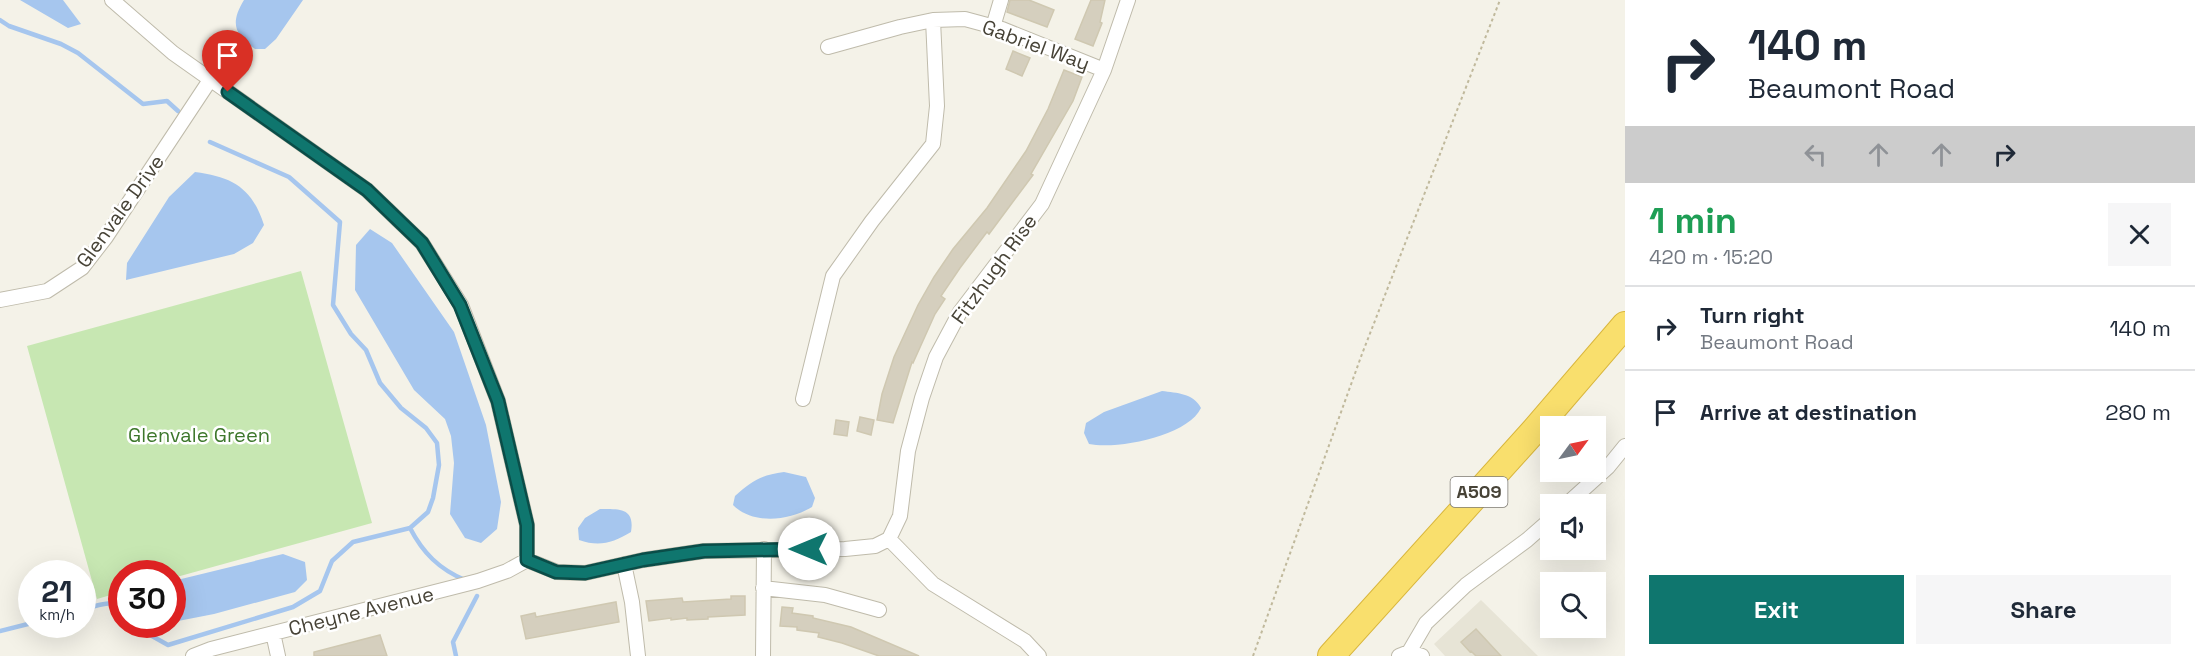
<!DOCTYPE html>
<html lang="en">
<head>
<meta charset="utf-8">
<style>
	body { margin:0; font-family:"Space Grotesk",sans-serif; background:#f6f6f7; color:#1f2937; height:100vh; display:flex; flex-direction:column; font-size:22px; white-space:nowrap }
	* { box-sizing:border-box; margin:0 }
	p { font-size:20px; color:#747a83 }
	.icon { flex:none; width:33px; height:33px; fill:none; stroke:currentColor; stroke-width:2; stroke-linecap:round; stroke-linejoin:round }
	.map { position:relative; flex:1; overflow:hidden }
	.sheet { display:flex; flex-direction:column; background:#fff; width:570px }
	.sheet>* { flex:none }
	.hud { background:#fff; color:#1f2937; overflow:hidden }
	.needle { width:39px; rotate:57deg }
	.buttons { position:absolute; left:1540px; top:416px; display:grid; gap:12px }
	.buttons a { display:grid; place-items:center; width:66px; height:66px; border-radius:0px; background:#fff; box-shadow:0 6px 24px #0002; font-size:30px }
	.speed { position:absolute; left:18px; top:560px; display:flex; gap:12px; font-size:30px; font-weight:700; text-align:center }
	.speed>* { display:grid; place-content:center; width:78px; height:78px; border-radius:50%; background:#fff; box-shadow:0 6px 24px #0002; line-height:1 }
	.speed small { font-size:15px; font-weight:400 }
	.speed .limit { border:9px solid #d22; background:#fff; color:#111 }
	.pin { position:absolute; display:grid; place-items:center; width:51px; height:51px; color:#fff; margin:-62px -26px; border-radius:50% 50% 50% 0; rotate:-45deg; box-shadow:0 0 6px #0007 }
	.pin .icon { rotate:45deg }
	.me { position:absolute; width:66px; margin:-33px; rotate:270deg; stroke-linejoin:round; filter:drop-shadow(0 0 4px #0008) }
	.turn { display:flex; align-items:center; gap:21px; height:126px; padding:0 24px; font-size:27px }
	.turn .icon { width:78px; height:78px; stroke-width:2.5 }
	.turn b { display:block; font-size:42px; line-height:51px }
	.lanes { display:flex; align-items:center; height:57px; padding:0 24px; background:#0003; justify-content:center; gap:30px; direction:ltr }
	.lanes .off { opacity:.35 }
	.round { display:grid; place-items:center; flex:none; width:63px; height:63px; border-radius:0px; background:#f6f6f7 }
	.headline { display:flex; align-items:center; justify-content:space-between; height:102px; padding:0 24px }
	h1 { font-size:36px; font-weight:700; line-height:45px; color:#1e9e55 }
	.cta { display:flex; gap:12px; margin-top:auto; padding:12px 24px }
	.cta a { flex:1; height:69px; border-radius:0px; background:#0f766e; color:#fff; font-size:24px; font-weight:700; line-height:69px; text-align:center }
	.cta a+a { background:#f6f6f7; color:#1f2937 }
	ul { padding:0; list-style:none }
	li { display:flex; align-items:center; gap:18px; height:84px; padding:0 24px; border-top:2px solid #e0e1e3 }
	li div { flex:1 }
	li b { display:block; font-size:22px }
	li em { font-style:normal }
	main { display:flex; flex:1; min-height:0 }
	.map>svg:first-child { display:block }
	.residential { fill:#e7e4d6 }
	.green { fill:#c7e7b2 }
	.water { fill:#a6c6ee }
	.lines { fill:none; stroke-linecap:round; stroke-linejoin:round }
	.stream { stroke:#a6c6ee; stroke-width:4.5 }
	.building { fill:#d5cfbe; stroke:#cfc8b1; stroke-width:1.5 }
	.street-casing { stroke:#bfbbab; stroke-width:16 }
	.highway-casing { stroke:#d9b63d; stroke-width:28 }
	.path { stroke:#c0b99c; stroke-width:2; stroke-dasharray:3 3; stroke-linecap:butt }
	.street { stroke:#fff; stroke-width:14 }
	.highway { stroke:#f9df6d; stroke-width:26 }
	.route-casing { stroke:#0a4d48; stroke-width:15 }
	.route { stroke:#0f766e; stroke-width:10 }
	.labels { text-anchor:middle; stroke-width:5; stroke-linejoin:round; paint-order:stroke }
	.shield { fill:#fff; stroke:#7e7b73; stroke-width:1.5 }
	.shield-label { font-size:18px; font-weight:bold; fill:#474337 }
	.street-label { font-size:20px; fill:#474337; stroke:#fff }
	.park-label { font-size:20px; fill:#3d772b; stroke:#fff }
</style>
</head>
<body>
<main>
<div class="map">
<svg width="1625" height="656" viewBox="0 0 1625 656">
	<rect width="100%" height="100%" fill="#f4f2e8"/>
	<path class="residential" d="M 1481,600 L 1538,656 L 1445,656 L 1434,644 Z"/>
	<path class="green" d="M 301,271 L 372,523 L 173,578 L 172,573 L 122,573 L 121,592 L 97,599 L 27,346 Z"/>
	<path class="water" d="M 20,0 L 63,0 L 81,24 L 68,28 Z
		M 244,0 L 303,0 L 276,39 L 265,49 L 255,49 C 234,34 230,23 244,0 Z
		M 195,172 C 233,177 252,188 264,225 L 253,243 L 234,254 L 126,280 L 127,263 L 169,197 Z
		M 370,229 L 392,243 L 454,332 L 486,425 L 501,502 L 497,529 L 481,543 L 465,538 L 450,514 L 454,463 L 451,436 L 445,419 L 414,390 L 355,290 L 356,245 Z
		M 1162,391 C 1177,393 1193,393 1201,408 C 1188,436 1117,450 1089,444 L 1084,433 L 1086,423 L 1104,412 Z
		M 784,472 L 806,477 L 815,498 L 812,507 C 789,521 753,525 733,505 L 735,496 C 752,481 761,475 784,472 Z
		M 600,509 C 620,509 635,508 631,532 C 613,543 599,547 579,540 L 578,528 L 585,518 Z
		M 283,554 L 305,562 L 307,580 L 295,592 L 214,614 L 173,622 L 173,581 Z"/>
	<g class="lines">
		<path class="stream" d="M 0,20 L 9,26 L 61,44 L 78,53 L 143,104 L 167,101 L 178,111
			M 410,528 C 423,553 439,569 465,580
			M 82,610 C 96,606 110,599 122,608
			M 138,624 L 143,631 L 168,645 L 293,607 L 320,591 L 332,561 L 353,542 L 410,528 L 428,512 L 433,498 L 439,465 L 437,443 L 426,428 L 401,408 L 380,383 L 366,350 L 351,334 L 333,305 L 340,222 L 289,177 L 210,142
			M 0,631 L 32,623
			M 456,656 L 453,642 L 477,596"/>
	</g>
	<path class="building" d="M 1010,0 L 1029,0 L 1054,10 L 1047,27 L 1007,12 Z
		M 1091,0 L 1105,0 L 1100,22 L 1102,23 L 1093,46 L 1075,39 Z
		M 1013,51 L 1030,58 L 1022,76 L 1006,69 Z
		M 1064,70 L 1082,77 L 1073,101 L 1031,174 L 1033,175 L 989,234 L 987,232 L 960,268 L 941,296 L 945,299 L 935,314 L 913,363 L 912,362 L 893,423 L 877,420 L 882,394 L 894,357 L 918,305 L 934,277 L 953,249 L 987,208 L 1026,151 L 1048,109 Z
		M 860,417 L 874,420 L 871,435 L 857,431 Z
		M 836,420 L 849,422 L 847,436 L 834,434 Z
		M 731,596 L 745,596 L 745,615 L 708,617 L 708,619 L 687,620 L 687,618 L 671,620 L 671,618 L 649,621 L 646,601 L 682,598 L 683,602 L 731,599 Z
		M 616,602 L 619,622 L 526,639 L 521,616 L 535,613 L 536,617 Z
		M 782,607 L 793,608 L 792,613 L 813,616 L 813,618 L 851,627 L 919,656 L 879,656 L 842,643 L 818,637 L 819,633 L 797,630 L 797,627 L 780,626 Z
		M 1476,629 L 1501,656 L 1476,656 L 1471,651 L 1470,652 L 1461,642 Z
		M 380,635 L 387,656 L 314,656 L 314,652 Z"/>
	<g class="lines">
		<defs>
			<path id="street" d="M 112,0 L 173,53 L 367,190 L 422,243 L 461,305 L 498,401 L 527,525 L 527,560
				M 993,27 L 1001,0
				M 828,47 L 900,27 L 933,20 L 965,19 L 1002,29 L 1104,70
				M 0,300 L 47,291 L 82,268 L 106,237 L 210,80
				M 803,399 L 833,276 L 872,221 L 933,144 L 937,106 L 933,20
				M 1567,504 L 1608,467 L 1625,446
				M 889,539 L 933,584 L 1025,641 L 1039,656
				M 527,560 L 557,572 L 585,573 L 643,560 L 704,551 L 845,549 L 875,546 L 889,539 L 900,516 L 908,451 L 922,398 L 936,357 L 960,312 L 1042,204 L 1104,70 L 1128,0
				M 624,564 L 632,602 L 638,656
				M 763,588 L 825,595 L 879,610
				M 273,633 L 278,656
				M 1409,652 L 1426,623 L 1466,585 L 1527,540 L 1551,519
				M 193,656 L 211,649 L 478,581 L 507,571 L 527,560
				M 763,656 L 764,549
				M 1399,656 L 1409,652 L 1422,656"/>
			<path id="highway" d="M 1331,656 L 1533,432 L 1625,325"/>
		</defs>
		<use href="#street" class="street-casing"/>
		<use href="#highway" class="highway-casing"/>
		<path class="path" d="M 1253,656 L 1362,354 L 1500,0"/>
		<use href="#street" class="street"/>
		<use href="#highway" class="highway"/>
	</g>
	<g class="lines">
		<defs>
			<path id="route" d="M 228,92 L 367,190 L 422,243 L 460,305 L 498,401 L 527,525 L 527,560 L 556,572 L 585,573 L 643,560 L 704,551 L 809,549"/>
		</defs>
		<use href="#route" class="route-casing"/>
		<use href="#route" class="route"/>
	</g>
	<g class="labels">
		<rect class="shield" x="1450.5" y="477" width="57" height="30" rx="4.5"/>
		<g class="shield-label">
			<text x="1479" y="498">A509</text>
		</g>
		<g class="street-label">
			<text transform="translate(1036 45) rotate(20)" y="7">Gabriel Way</text>
			<text transform="translate(120 211) rotate(-54)" y="7">Glenvale Drive</text>
			<text transform="translate(994 269) rotate(-54)" y="7">Fitzhugh Rise</text>
			<text transform="translate(361 611) rotate(-14)" y="7">Cheyne Avenue</text>
		</g>
		<g class="park-label">
			<text x="199" y="442">Glenvale Green</text>
		</g>
	</g>
</svg>
<div class="buttons">
<a><svg class="needle" viewBox="-14 -14 28 28"><path d="M0-13l5 13h-10z" fill="#e53935"/><path d="M0 13l5-13h-10z" fill="#747a83"/></svg></a>
<a><svg class="icon" aria-label="sound" viewBox="0 0 24 24"><path d="M4 9h4l5-4v14l-5-4H4zM17 9q2 3 0 6"/></svg></a>
<a><svg class="icon" aria-label="search" viewBox="0 0 24 24"><circle cx="10" cy="10" r="6"/><path d="M15 15l6 6"/></svg></a>
</div>
<div class="speed"><div>21<small>km/h</small></div><div class="limit">30</div></div>
<div class="pin" style="left:228px;top:92px;background:#d93025"><svg class="icon" aria-label="arrive" viewBox="0 0 24 24"><path d="M6 21V4h12l-3 4 3 4H6"/></svg></div>
<svg class="me" style="left:809px;top:549px" viewBox="-20 -20 40 40"><circle r="19" fill="#fff"/><path d="M0-13L10 11 0 6-10 11z" fill="#0f766e"/></svg>
</div>
<section class="sheet">
<div class="hud">
<div class="turn"><svg class="icon" aria-label="right" viewBox="0 0 24 24"><path d="M7 20v-9h11M14 6l5 5-5 5"/></svg><div><b>140 m</b>Beaumont Road</div></div>
<div class="lanes"><svg class="icon off" aria-label="left" viewBox="0 0 24 24"><path d="M17 20v-9H6M10 6l-5 5 5 5"/></svg><svg class="icon off" aria-label="ahead" viewBox="0 0 24 24"><path d="M12 20V5M6 11l6-6 6 6"/></svg><svg class="icon off" aria-label="ahead" viewBox="0 0 24 24"><path d="M12 20V5M6 11l6-6 6 6"/></svg><svg class="icon" aria-label="right" viewBox="0 0 24 24"><path d="M7 20v-9h11M14 6l5 5-5 5"/></svg></div>
</div>
<div class="headline"><div><h1>1 min</h1><p>420 m · 15:20</p></div><a class="round"><svg class="icon" aria-label="close" viewBox="0 0 24 24"><path d="M6 6l12 12M18 6L6 18"/></svg></a></div>
<ul>
<li><svg class="icon" aria-label="right" viewBox="0 0 24 24"><path d="M7 20v-9h11M14 6l5 5-5 5"/></svg><div><b>Turn right</b><p>Beaumont Road</p></div><em>140 m</em></li>
<li><svg class="icon" aria-label="arrive" viewBox="0 0 24 24"><path d="M6 21V4h12l-3 4 3 4H6"/></svg><div><b>Arrive at destination</b></div><em>280 m</em></li>
</ul>
<div class="cta"><a>Exit</a><a>Share</a></div>
</section>
</main>
</body>
</html>
